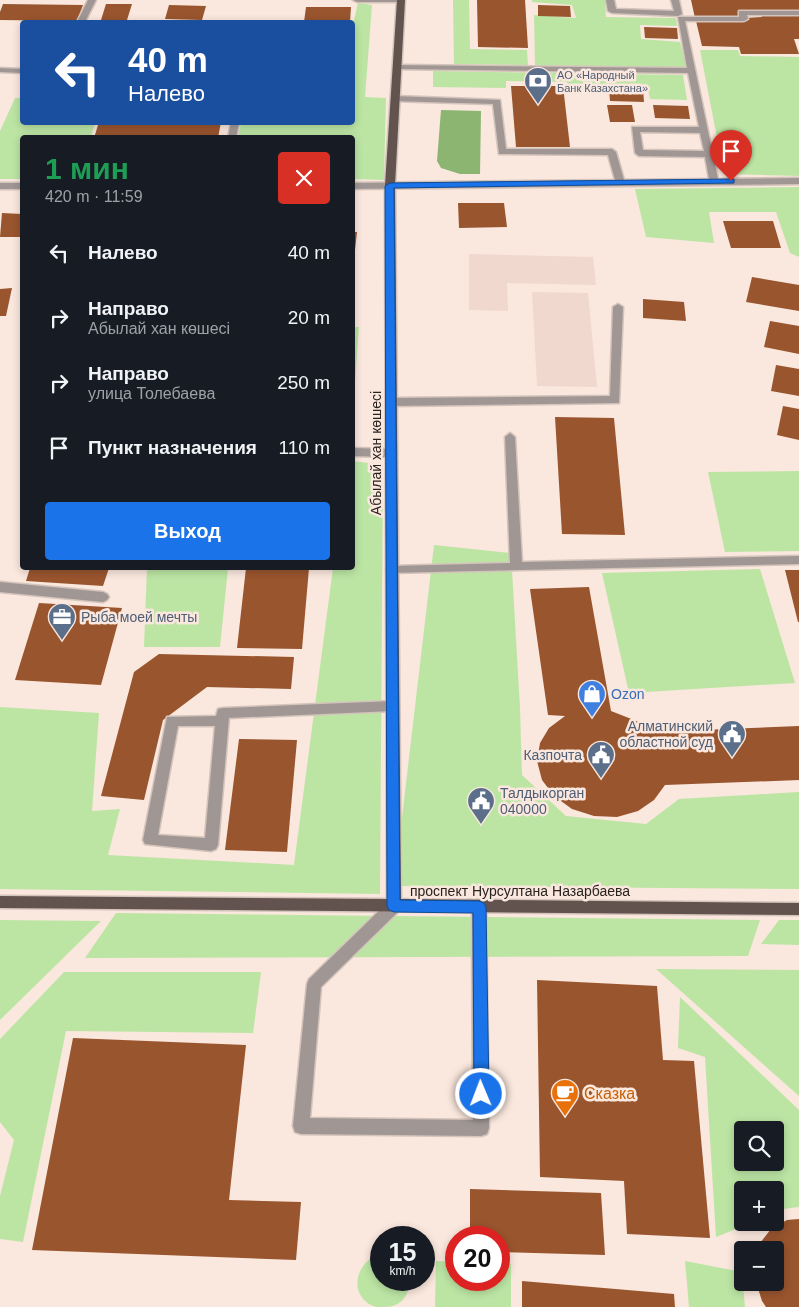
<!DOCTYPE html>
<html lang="ru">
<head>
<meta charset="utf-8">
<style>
	body { margin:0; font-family:Arial,sans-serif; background:#20242c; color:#f1f3f6; height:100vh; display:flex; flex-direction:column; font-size:19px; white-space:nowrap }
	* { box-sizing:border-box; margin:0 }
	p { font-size:16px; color:#9ea1a6 }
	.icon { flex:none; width:28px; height:28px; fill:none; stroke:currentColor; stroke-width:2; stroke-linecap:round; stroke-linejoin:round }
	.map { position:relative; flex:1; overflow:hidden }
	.panel { position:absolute; left:20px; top:135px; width:335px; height:435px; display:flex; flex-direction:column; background:#171b24; border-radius:5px; box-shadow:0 2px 8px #0003 }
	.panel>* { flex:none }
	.hud { position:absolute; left:20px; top:20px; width:335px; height:105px; border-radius:5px; box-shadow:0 2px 8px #0003; background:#1a4fa0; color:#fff; overflow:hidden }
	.buttons { position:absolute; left:734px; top:1121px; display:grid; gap:10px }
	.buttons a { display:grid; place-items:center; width:50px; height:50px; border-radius:5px; background:#171b24; box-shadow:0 2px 8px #0003; font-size:25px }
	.speed { position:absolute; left:370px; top:1226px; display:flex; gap:10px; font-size:25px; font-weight:700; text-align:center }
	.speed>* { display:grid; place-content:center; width:65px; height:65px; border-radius:50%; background:#171b24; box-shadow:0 2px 8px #0003; line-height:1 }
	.speed small { font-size:12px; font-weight:400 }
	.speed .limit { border:8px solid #d22; background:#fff; color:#111 }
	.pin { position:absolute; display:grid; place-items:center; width:42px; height:42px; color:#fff; margin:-51px -21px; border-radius:50% 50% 50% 0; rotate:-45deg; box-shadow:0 0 5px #0007 }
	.pin .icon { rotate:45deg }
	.me { position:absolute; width:55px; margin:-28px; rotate:359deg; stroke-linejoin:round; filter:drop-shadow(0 0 4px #0008) }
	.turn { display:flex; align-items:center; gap:18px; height:105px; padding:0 25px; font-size:22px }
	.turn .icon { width:65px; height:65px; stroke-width:2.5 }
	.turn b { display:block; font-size:35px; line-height:42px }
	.round { display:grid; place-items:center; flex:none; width:52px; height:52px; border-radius:5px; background:#20242c }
	.summary { display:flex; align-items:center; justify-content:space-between; height:85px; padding:0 25px }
	h1 { font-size:30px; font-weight:800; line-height:38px; color:#1e9e55 }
	.button { display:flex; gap:10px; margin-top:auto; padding:10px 25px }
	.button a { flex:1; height:58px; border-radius:5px; background:#1a73e8; color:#fff; font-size:20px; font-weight:800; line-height:58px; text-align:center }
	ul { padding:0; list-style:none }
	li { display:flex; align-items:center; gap:15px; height:65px; padding:0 25px }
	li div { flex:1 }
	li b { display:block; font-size:19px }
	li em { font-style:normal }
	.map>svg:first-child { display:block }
	.education { fill:#f0d8ce }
	.green { fill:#bce5a4; fill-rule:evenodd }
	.forest { fill:#8bb571 }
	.building { fill:#99552e }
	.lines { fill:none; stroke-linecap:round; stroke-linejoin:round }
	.minor-casing { stroke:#d4c4bb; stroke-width:3 }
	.major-casing { stroke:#d4c4bb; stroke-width:3 }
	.minor { fill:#a09795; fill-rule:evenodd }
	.major { fill:#62534f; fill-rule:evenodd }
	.route { fill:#1a73e8; stroke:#114b97 }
	.labels { text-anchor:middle; stroke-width:5; stroke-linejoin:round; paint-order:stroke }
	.far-service-label { font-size:11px; fill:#4e5e75; stroke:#fae7dd; text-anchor:start }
	.street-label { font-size:14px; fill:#29231f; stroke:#fae7dd }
	.service-label { font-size:14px; fill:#4e5e75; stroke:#fae7dd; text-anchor:start }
	.shop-label { font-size:14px; fill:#366cbe; stroke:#fae7dd; text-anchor:start }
	.near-food-label { font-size:16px; fill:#c56008; stroke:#fae7dd; text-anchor:start }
</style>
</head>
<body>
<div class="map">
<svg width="799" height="1307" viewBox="0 0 799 1307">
	<rect width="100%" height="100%" fill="#fae7dd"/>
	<path class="education" d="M 469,254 L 593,257 L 596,285 L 507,283 L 508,311 L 469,310 Z
		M 532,292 L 588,293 L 597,387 L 537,386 Z"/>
	<path class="green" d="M 453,0 L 469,0 L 470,49 L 527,50 L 528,65 L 454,64 Z
		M 532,0 L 605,0 L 606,17 L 676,18 L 677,26 L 640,25 L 641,39 L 680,42 L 687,68 L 535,65 L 534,15 L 576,18 L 572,5 L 532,2 Z
		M 358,3 L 372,5 L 365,97 L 386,98 L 384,180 L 353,179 L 352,138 L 238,137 L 241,123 L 352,122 L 352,29 Z
		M 700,50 L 738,50 L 740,56 L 799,57 L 799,176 L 724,174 Z
		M 433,71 L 683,75 L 687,100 L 650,99 L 647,85 L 604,85 L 605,93 L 568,92 L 567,82 L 506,81 L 506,88 L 433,87 Z
		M 15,98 L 22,98 L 22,122 L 95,123 L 91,137 L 22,138 L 22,179 L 0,179 L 0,131 Z
		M 799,187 L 799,257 L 790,253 L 776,212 L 709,212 L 714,243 L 646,237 L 635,189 Z
		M 353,327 L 359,327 L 353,408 L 352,327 Z
		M 353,461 L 383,465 L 380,894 L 0,889 L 0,707 L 99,713 L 92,811 L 120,809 L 108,855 L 294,865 L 333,568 L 352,568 Z
		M 799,471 L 799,551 L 725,552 L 708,472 Z
		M 434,545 L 511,553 L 520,708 L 522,775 L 566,816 L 646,824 L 679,799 L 799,792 L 799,889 L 394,886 Z
		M 147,568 L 228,568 L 220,647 L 144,647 Z
		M 760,569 L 795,683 L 629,693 L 602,573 Z
		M 116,913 L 760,920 L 748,956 L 85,958 Z
		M 0,920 L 101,921 L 0,1020 Z
		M 779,920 L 799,920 L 799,945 L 761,944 Z
		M 656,969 L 799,970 L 799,1096 Z
		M 64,972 L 261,972 L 253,1033 L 66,1031 L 23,1242 L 0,1239 L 0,1196 L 14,1140 L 0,1122 L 0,1039 Z
		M 680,997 L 799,1110 L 799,1207 L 783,1209 L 775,1212 L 775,1190 L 742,1190 L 742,1222 L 751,1223 L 716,1237 L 705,1057 L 678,1048 ZM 742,1130 L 775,1130 L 775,1162 L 742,1162 Z
		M 381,1253 L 381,1280 L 410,1280 C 409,1296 401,1307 384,1307 C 379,1307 374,1307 369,1304 C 347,1289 359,1260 381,1253 Z
		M 436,1261 L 456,1262 L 456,1280 L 499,1280 L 499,1263 L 511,1264 L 511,1307 L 435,1307 Z
		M 685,1261 L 742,1272 L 745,1307 L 689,1307 Z"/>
	<path class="forest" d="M 441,110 L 481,111 L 480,174 L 460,174 L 441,168 L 437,161 Z"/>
	<path class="building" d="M 477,0 L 525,0 L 528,48 L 478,47 Z
		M 691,0 L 799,0 L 799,11 L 739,10 L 741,18 L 695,18 Z
		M 3,4 L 83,5 L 77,21 L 0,20 L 0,12 Z
		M 106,4 L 132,4 L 127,20 L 101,20 Z
		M 169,5 L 206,6 L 202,20 L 165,19 Z
		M 538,5 L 570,6 L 571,17 L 538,16 Z
		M 306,7 L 351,7 L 350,22 L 304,22 Z
		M 761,15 L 799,15 L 799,39 L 794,39 L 799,54 L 741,54 L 739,47 L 702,46 L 696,21 L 746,21 L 745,18 L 762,17 Z
		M 644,27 L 677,28 L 678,39 L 645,38 Z
		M 511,86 L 563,86 L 570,147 L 516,147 Z
		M 609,88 L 643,89 L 644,102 L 610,101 Z
		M 607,105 L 632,105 L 635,122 L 610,122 Z
		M 653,105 L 688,106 L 690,119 L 655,118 Z
		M 99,122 L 221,122 L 218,138 L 94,138 Z
		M 458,203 L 504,203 L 507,227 L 459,228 Z
		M 2,213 L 22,214 L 22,237 L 0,237 Z
		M 723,221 L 773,221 L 781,248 L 731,248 Z
		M 352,232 L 357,232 L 354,259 L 352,259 Z
		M 752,277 L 799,285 L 799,311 L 746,302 Z
		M 12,288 L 6,316 L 0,316 L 0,289 Z
		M 643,299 L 684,302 L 686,321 L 643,318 Z
		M 770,321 L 799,326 L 799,354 L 764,347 Z
		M 776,365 L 799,369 L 799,396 L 771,391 Z
		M 783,406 L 799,409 L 799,440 L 777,435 Z
		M 555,417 L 614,418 L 625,535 L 562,534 Z
		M 30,568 L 109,568 L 103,586 L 26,581 Z
		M 246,568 L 309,568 L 302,649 L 237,648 Z
		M 785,570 L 799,570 L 799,622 L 798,622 Z
		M 589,587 L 611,711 L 639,722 L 651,732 L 799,726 L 799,780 L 665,785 L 654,800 L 638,811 L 617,817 L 594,816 L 572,809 L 554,796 L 542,780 L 537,761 L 540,743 L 549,728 L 565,716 L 548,715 L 530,589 Z
		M 39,603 L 122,608 L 101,685 L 15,680 Z
		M 159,654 L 294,657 L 291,689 L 207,687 L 163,720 L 144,800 L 101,796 L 134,672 Z
		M 239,739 L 297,740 L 287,852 L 225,850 Z
		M 537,980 L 657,986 L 663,1060 L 694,1061 L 710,1238 L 627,1234 L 624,1181 L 540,1177 Z
		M 73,1038 L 246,1045 L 229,1200 L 301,1202 L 296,1260 L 32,1250 Z
		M 470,1189 L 601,1193 L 605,1255 L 499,1252 L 499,1238 L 470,1238 Z
		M 799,1219 L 799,1307 L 766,1307 L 762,1301 L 756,1282 L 775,1282 L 775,1250 L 758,1250 L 760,1243 L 771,1229 L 787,1220 Z
		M 522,1281 L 674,1294 L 675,1307 L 522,1307 Z"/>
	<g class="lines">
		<defs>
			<path id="minor" d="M 88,0 L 96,0 L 85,22 L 77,22 Z
				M 353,0 L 405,0 L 401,2 L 357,2 Z
				M 606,0 L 614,0 L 616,9 L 674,11 L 671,0 L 679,0 L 682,14 L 678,16 L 612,13 L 608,11 Z
				M 739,11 L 799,11 L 799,15 L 747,15 L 748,19 L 744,21 L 685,21 L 718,179 L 799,178 L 799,184 L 352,189 L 352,183 L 615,180 L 608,155 L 499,154 L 493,104 L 392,101 L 392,97 L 395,96 L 500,100 L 506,149 L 612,149 L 616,152 L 624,180 L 709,179 L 705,157 L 639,156 L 635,153 L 632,127 L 699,127 L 688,73 L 397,69 L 393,67 L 397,65 L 687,68 L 678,17 L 739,17 ZM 640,132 L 700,133 L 704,151 L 643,150 Z
				M 0,68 L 22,69 L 22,73 L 0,72 Z
				M 231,122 L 239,122 L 236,138 L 228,138 Z
				M 0,183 L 22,183 L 22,189 L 0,189 Z
				M 618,304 L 623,307 L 619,403 L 391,406 L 386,402 L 391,398 L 610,396 L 613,307 Z
				M 510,433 L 515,437 L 522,562 L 799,556 L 799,564 L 388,573 L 386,570 L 392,566 L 510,563 L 505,437 Z
				M 352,448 L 391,449 L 397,453 L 391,457 L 352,456 Z
				M 0,582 L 103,592 L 107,594 L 109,597 L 107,600 L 103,602 L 0,592 Z
				M 393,701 L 398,702 L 399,706 L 398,710 L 393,711 L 229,718 L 218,845 L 216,849 L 211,851 L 145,844 L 143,840 L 167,717 L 216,716 L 218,709 L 223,708 ZM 178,726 L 215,726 L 205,838 L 158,835 Z
				M 394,900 L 399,901 L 401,906 L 399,911 L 321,987 L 310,1118 L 473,1120 L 472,907 L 474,902 L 479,901 L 484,902 L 486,907 L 489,1128 L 487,1134 L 481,1136 L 301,1134 L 295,1132 L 293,1126 L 307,984 L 309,979 L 389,901 Z"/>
			<path id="major" d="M 397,0 L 405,0 L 395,185 L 401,899 L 799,903 L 799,915 L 0,908 L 0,896 L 387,899 L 385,185 Z"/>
		</defs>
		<use href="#minor" class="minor-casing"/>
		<use href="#major" class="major-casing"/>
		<use href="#minor" class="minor"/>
		<use href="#major" class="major"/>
	</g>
	<path class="route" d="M 731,179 L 734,179 L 734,183 L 394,188 L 400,900 L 479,901 L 484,903 L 486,907 L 489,1094 L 486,1099 L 481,1101 L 476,1099 L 474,1094 L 473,913 L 394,912 L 389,910 L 387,906 L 385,186 L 390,183 Z"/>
	<defs>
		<symbol id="bank-pin" viewBox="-11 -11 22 30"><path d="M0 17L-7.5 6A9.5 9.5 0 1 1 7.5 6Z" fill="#5c6f8a" stroke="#fae7dd"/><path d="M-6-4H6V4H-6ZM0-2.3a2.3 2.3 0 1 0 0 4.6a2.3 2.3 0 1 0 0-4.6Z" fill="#fff"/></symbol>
		<symbol id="office-pin" viewBox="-11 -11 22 30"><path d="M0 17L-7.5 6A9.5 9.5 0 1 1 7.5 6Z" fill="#5c6f8a" stroke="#fae7dd"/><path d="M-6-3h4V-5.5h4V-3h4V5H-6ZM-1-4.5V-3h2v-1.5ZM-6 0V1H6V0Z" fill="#fff"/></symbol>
		<symbol id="shop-pin" viewBox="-11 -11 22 30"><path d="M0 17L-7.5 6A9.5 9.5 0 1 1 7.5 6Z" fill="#3f7fe0" stroke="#fae7dd"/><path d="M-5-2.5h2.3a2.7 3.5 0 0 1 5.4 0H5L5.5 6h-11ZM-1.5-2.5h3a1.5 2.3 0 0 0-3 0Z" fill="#fff"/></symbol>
		<symbol id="civic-pin" viewBox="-11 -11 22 30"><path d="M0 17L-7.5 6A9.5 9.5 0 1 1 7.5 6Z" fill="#5c6f8a" stroke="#fae7dd"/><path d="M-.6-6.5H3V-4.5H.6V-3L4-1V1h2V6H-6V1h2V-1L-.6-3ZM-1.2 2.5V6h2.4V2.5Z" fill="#fff"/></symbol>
		<symbol id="cafe-pin" viewBox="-11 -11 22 30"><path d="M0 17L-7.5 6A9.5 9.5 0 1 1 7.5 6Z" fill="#e8710a" stroke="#fae7dd"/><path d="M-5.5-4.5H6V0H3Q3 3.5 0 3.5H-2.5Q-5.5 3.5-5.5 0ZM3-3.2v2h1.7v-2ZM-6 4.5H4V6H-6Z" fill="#fff"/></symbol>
	</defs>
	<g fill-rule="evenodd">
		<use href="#bank-pin" x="522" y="65" width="32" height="43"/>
		<use href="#office-pin" x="46" y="601" width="32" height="43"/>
		<use href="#shop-pin" x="576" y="678" width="32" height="43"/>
		<use href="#civic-pin" x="716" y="718" width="32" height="43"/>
		<use href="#civic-pin" x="585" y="739" width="32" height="43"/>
		<use href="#civic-pin" x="465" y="785" width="32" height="43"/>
		<use href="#cafe-pin" x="549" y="1077" width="32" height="43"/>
	</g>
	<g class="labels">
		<g class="far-service-label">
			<text x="557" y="79">AO «Народный<tspan x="557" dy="13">Банк Казахстана»</tspan></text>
		</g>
		<g class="street-label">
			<text transform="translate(376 453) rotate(-90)" y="5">Абылай хан көшесі</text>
			<text x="520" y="896">проспект Нурсултана Назарбаева</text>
		</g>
		<g class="service-label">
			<text x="81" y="622">Рыба моей мечты</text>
			<text x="713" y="731" text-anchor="end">Алматинский<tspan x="713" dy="16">областной суд</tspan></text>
			<text x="582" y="760" text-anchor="end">Казпочта</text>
			<text x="500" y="798">Талдыкорган<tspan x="500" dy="16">040000</tspan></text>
		</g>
		<g class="shop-label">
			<text x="611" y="699">Ozon</text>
		</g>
		<g class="near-food-label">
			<text x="584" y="1099">Сказка</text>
		</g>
	</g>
</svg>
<div class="buttons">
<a><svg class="icon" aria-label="search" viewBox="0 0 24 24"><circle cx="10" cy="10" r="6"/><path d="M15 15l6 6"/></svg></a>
<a>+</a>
<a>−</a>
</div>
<div class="speed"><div>15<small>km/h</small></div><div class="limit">20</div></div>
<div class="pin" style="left:731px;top:181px;background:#d93025"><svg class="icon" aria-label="arrive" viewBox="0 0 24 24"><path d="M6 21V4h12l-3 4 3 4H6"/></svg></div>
<svg class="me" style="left:481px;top:1094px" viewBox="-20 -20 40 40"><circle r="17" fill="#1a73e8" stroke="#fff" stroke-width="3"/><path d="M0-11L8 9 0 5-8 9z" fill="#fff"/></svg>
<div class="hud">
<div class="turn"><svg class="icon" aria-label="left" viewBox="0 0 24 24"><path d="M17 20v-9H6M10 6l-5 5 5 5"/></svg><div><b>40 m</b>Налево</div></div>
</div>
<section class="panel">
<div class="summary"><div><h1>1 мин</h1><p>420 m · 11:59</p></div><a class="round" style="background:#d93025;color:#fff"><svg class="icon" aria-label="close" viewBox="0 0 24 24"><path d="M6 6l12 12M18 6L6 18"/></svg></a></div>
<ul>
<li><svg class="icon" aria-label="left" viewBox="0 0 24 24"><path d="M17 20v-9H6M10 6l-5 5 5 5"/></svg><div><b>Налево</b></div><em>40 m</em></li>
<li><svg class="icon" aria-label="right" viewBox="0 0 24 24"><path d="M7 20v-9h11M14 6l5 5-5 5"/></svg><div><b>Направо</b><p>Абылай хан көшесі</p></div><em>20 m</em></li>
<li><svg class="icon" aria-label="right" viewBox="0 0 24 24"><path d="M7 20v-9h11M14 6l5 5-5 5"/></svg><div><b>Направо</b><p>улица Толебаева</p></div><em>250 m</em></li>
<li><svg class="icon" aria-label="arrive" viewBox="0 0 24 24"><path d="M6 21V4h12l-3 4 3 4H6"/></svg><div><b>Пункт назначения</b></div><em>110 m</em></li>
</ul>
<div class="button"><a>Выход</a></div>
</section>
</div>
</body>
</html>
